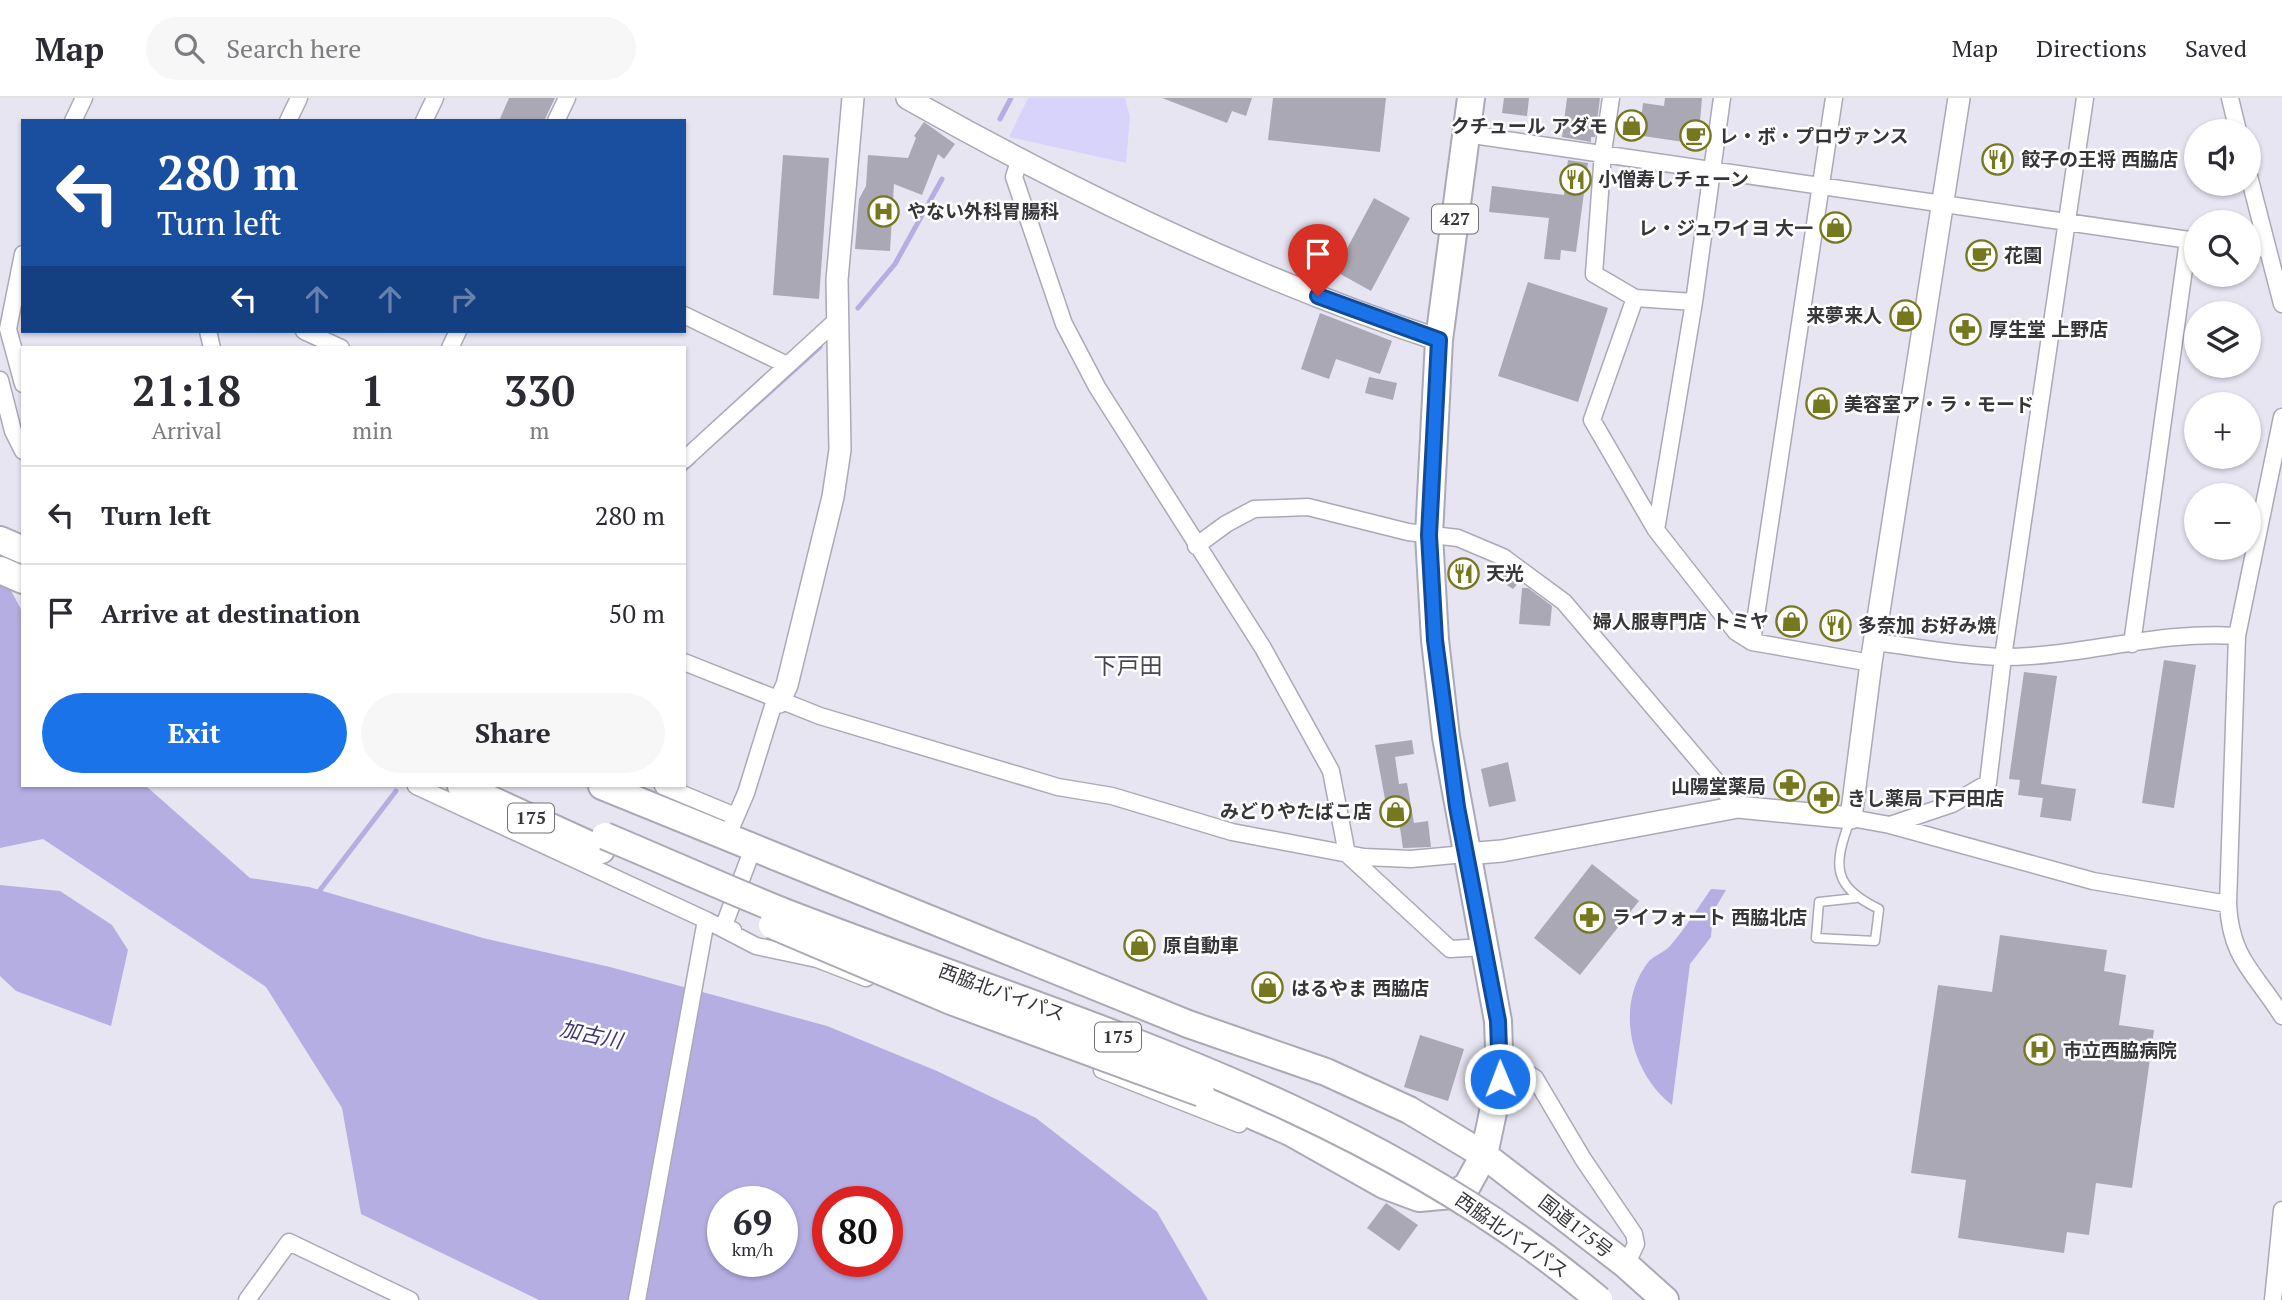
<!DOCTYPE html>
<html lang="en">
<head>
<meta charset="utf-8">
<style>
	body { margin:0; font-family:"PT Serif","Noto Sans JP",serif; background:#f7f7f7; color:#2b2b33; height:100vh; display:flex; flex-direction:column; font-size:26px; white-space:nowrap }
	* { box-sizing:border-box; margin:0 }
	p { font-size:23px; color:#7c7c81 }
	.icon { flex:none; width:38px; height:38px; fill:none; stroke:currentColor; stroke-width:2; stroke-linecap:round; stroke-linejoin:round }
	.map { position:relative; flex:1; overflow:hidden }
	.sheet { position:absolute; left:21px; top:248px; width:665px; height:441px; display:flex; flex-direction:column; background:#fff; border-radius:0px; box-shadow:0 2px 5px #0004 }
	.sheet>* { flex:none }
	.guide { position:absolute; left:21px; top:21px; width:665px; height:214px; border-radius:0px; box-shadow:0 2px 5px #0004; background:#1a4fa0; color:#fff; overflow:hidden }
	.buttons { position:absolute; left:2184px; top:21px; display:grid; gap:14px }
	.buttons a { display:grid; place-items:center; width:77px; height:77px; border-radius:50%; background:#fff; box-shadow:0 2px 5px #0004; font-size:35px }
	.speed { position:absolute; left:707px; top:1088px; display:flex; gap:14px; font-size:35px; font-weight:700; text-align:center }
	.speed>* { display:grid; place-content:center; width:91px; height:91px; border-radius:50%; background:#fff; box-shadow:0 2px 5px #0004; line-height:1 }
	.speed small { font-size:18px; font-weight:400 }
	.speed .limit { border:10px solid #d22; background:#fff; color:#111 }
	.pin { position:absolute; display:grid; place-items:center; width:60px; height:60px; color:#fff; margin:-72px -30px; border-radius:50% 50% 50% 0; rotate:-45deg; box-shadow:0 0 7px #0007 }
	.pin .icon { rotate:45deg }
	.me { position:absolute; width:77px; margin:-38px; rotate:359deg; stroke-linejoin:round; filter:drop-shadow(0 0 5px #0008) }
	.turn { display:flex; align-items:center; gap:24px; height:147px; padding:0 21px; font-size:32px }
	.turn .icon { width:91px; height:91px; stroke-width:2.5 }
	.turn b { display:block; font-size:49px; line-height:60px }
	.lanes { display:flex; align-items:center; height:66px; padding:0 21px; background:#0003; justify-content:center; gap:35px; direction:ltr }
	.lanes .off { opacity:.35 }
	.eta { display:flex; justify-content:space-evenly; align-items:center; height:119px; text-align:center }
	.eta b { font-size:42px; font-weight:700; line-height:49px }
	.cta { display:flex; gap:14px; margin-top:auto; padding:14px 21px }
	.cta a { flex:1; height:80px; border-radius:42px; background:#1a73e8; color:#fff; font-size:28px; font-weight:700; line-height:80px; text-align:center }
	.cta a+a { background:#f7f7f7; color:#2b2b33 }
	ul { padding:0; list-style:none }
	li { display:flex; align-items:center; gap:21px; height:98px; padding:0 21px; border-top:2px solid #e1e1e2 }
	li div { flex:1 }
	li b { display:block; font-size:26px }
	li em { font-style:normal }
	header { display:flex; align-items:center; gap:42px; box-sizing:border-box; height:98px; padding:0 35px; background:#fff; border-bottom:2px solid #e1e1e2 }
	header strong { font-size:33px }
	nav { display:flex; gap:38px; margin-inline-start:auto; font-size:24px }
	.search { width:490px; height:63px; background:#f7f7f7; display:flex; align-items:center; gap:18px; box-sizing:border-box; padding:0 24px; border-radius:38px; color:#7c7c81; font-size:26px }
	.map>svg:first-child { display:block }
	.green { fill:#d7d3fb }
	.water { fill:#b5aee3; fill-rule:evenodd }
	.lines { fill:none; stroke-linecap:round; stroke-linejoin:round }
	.stream { stroke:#b5aee3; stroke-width:5 }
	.building { fill:#a9a8b4 }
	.service-casing { stroke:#aba9b5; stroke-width:11 }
	.minor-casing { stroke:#aba9b5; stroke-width:19 }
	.tertiary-casing { stroke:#aba9b5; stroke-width:24 }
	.trunk-casing { stroke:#aba9b5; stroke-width:30 }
	.service { stroke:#fff; stroke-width:8 }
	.minor { stroke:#fff; stroke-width:16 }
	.tertiary { stroke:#fff; stroke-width:21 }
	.trunk { stroke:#fff; stroke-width:26 }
	.trunk-bridge-casing { stroke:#aba9b5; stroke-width:30; stroke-linecap:butt }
	.trunk-bridge { stroke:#fff; stroke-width:26 }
	.route-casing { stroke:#114b97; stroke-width:18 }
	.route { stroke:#1a73e8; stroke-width:12 }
	.labels { text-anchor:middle; stroke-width:5; stroke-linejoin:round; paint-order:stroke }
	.shield { fill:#fff; stroke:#727275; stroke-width:2 }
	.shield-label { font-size:18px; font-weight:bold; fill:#36353a }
	.poi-label { font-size:19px; font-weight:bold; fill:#36353a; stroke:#fff; text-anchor:start }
	.street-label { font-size:19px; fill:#36353a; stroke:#fff }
	.water-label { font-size:21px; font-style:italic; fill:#433575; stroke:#fff }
	.quarter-label { font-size:23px; fill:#474650; stroke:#fff }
</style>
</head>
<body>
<header>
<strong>Map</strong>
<div class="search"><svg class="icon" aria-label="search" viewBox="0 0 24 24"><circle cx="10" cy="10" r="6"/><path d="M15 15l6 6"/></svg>Search here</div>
<nav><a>Map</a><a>Directions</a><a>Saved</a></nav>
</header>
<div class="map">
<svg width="2282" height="1202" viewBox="0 0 2282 1202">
	<rect width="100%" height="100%" fill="#e7e5f2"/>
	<path class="green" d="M 1028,0 L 1125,0 L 1130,19 L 1126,65 L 1009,39 Z"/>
	<path class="water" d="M 0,472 L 23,515 L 23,688 L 146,688 L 250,780 L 309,789 L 483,840 L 610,869 L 827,928 L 937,973 L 1036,1020 L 1157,1114 L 1208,1202 L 539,1202 L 361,1116 L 342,1010 L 266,889 L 43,741 L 0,750 ZM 723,1104 L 782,1104 L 782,1164 L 723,1164 ZM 828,1104 L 887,1104 L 887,1164 L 828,1164 Z
		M 0,787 L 60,793 L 112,827 L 128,852 L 111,928 L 16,893 L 0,878 Z
		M 1711,791 L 1726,792 L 1713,814 L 1711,839 L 1690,866 L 1672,1007 C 1630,974 1614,907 1649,863 C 1655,857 1665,854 1670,848 C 1686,830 1698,809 1711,791 Z"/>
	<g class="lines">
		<path class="stream" d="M 1000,21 L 1011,0
			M 858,210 L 895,166 L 942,81
			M 723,336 L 820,249
			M 684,372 L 693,364
			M 317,796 L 396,693"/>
	</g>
	<path class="building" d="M 509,0 L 555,0 L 544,23 L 499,23 Z
		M 1162,0 L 1252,0 L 1246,18 L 1232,13 L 1227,25 Z
		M 1273,0 L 1386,0 L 1380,54 L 1268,42 Z
		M 1504,0 L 1529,0 L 1527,18 L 1502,15 Z
		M 1567,0 L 1600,0 L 1595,39 L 1591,39 L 1591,44 L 1562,39 Z
		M 1665,0 L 1702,0 L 1698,46 L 1622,35 L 1625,12 L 1642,14 L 1643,5 L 1664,8 Z
		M 924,24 L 955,46 L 944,61 L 938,56 L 922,97 L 894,86 L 890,153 L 855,151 L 859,101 L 866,88 L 868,57 L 908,60 L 916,40 L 914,38 Z
		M 783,57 L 829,60 L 819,201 L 773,197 Z
		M 1568,62 L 1588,65 L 1576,154 L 1561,152 L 1560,162 L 1544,161 L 1549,120 L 1489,114 L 1492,88 L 1564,97 Z
		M 1374,100 L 1410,120 L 1371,193 L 1335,173 Z
		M 1528,184 L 1608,210 L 1578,304 L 1498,278 Z
		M 1320,215 L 1392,243 L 1380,276 L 1336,261 L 1329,281 L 1301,271 Z
		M 1369,279 L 1397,285 L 1393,302 L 1365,295 Z
		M 1493,466 L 1519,484 L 1513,491 L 1488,475 Z
		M 1522,490 L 1528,490 L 1552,508 L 1550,528 L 1519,526 Z
		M 2164,562 L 2196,567 L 2174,710 L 2142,705 Z
		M 2024,574 L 2057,578 L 2041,686 L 2076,691 L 2071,723 L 2040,719 L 2043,700 L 2018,697 L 2020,682 L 2009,681 Z
		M 1412,642 L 1414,656 L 1395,659 L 1399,686 L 1407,685 L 1414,725 L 1428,723 L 1431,749 L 1403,750 L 1397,710 L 1387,712 L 1375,647 Z
		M 1508,664 L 1516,703 L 1489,709 L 1481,671 Z
		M 1592,766 L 1639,803 L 1580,877 L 1534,840 Z
		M 2000,837 L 2107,852 L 2104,873 L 2126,877 L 2119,927 L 2154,932 L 2132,1090 L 2096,1085 L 2089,1137 L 2067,1134 L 2064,1155 L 1958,1140 L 1966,1082 L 1911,1075 L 1938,887 L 1992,894 Z
		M 1420,937 L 1464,951 L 1448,1003 L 1404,989 Z
		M 1386,1105 L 1418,1127 L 1399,1153 L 1367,1130 Z"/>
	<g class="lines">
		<defs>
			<path id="service" d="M 1850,722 C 1833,768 1832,788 1879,811 L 1875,843 L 1816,840 L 1819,804 L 1856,800"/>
			<path id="minor" d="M 1611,0 L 1603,54 L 1594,176 L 1635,200 L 1694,204
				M 1722,0 L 1694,204 L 1656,432 L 1736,534 L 1752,544 L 1871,565
				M 2230,0 L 2238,33
				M 73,23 L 84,0
				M 288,23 L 299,0
				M 424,23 L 435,0
				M 556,23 L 567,0
				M 1466,36 L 2196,143
				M 1019,63 L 1014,79 L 1064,226 L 1097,289 L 1263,550 L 1331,673 L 1347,756 L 1450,851 L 1485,849
				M 2249,78 L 2282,206
				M 2249,149 L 2267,151
				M 23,156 L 8,231 L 23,286
				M 1635,200 L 1592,322 L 1656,432
				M 684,217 L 787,267
				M 208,233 L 212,250
				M 304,233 L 341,250
				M 450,250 L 458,233
				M 0,282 L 13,333 L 23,353
				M 2282,319 L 2237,538 L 2228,806 C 2231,862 2255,874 2282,918
				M 684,362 L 838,221
				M 1196,448 L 1226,426 L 1254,411 L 1308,409 L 1408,434 L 1458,440 L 1503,459 L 1564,504 L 1738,709
				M 1752,544 L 1834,0
				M 1875,544 C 1917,549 1960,558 2003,559 C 2082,559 2159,532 2237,538
				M 2132,546 L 2188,142
				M 684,564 L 820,618 L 1058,689 L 1112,698 L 1232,734 L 1364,759 L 1411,761 L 1465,756
				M 416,688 L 706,822 L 756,848 L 817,861 L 866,880
				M 663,688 L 735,718
				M 1851,720 L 1890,727 L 2093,783 L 2228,806
				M 1890,727 L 1952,706 L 1988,685 L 2003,559 L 2085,0
				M 727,739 L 746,695 L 773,608 L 779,604
				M 733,832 L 723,830 L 753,750
				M 1500,970 L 1522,972 L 1535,980 L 1583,1061 L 1634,1136 L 1636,1146 L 1626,1167
				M 1102,972 L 1239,1026
				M 247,1202 L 289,1144 L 410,1202
				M 637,1202 L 706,822
				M 2273,1202 L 2282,1112"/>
			<path id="tertiary" d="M 907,0 C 1077,96 1253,181 1439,242
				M 779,604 L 787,587 L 833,399 L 840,352 L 837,182 L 853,0
				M 1465,756 L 1502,753 L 1738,709 L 1851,720 L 1871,565 L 1959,0"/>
			<path id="trunk" d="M 0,442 L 23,452
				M 0,472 L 23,482
				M 461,688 L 601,752
				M 602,688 L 1188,926 L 1326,974 L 1409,1012 L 1484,1057 L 1626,1167 L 1665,1202
				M 1201,995 L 1290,1034 L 1384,1087 L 1419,1100 L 1452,1097 L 1467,1088 L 1484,1057 L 1500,981 L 1498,923 L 1446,639 L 1435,542 L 1429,437 L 1439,242 L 1471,0"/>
		</defs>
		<use href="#service" class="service-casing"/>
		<use href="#minor" class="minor-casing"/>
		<use href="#tertiary" class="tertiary-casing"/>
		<use href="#trunk" class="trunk-casing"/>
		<use href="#service" class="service"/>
		<use href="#minor" class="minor"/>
		<use href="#tertiary" class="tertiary"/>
		<use href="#trunk" class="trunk"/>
		<defs>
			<path id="trunk-bridge" d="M 605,738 C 665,763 724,790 784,814 C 1063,922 1367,1004 1599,1202
				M 772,827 L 951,903 L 1201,995"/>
		</defs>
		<use href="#trunk-bridge" class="trunk-bridge-casing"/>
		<use href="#trunk-bridge" class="trunk-bridge"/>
	</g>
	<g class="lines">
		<defs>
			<path id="route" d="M 1318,198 L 1439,242 L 1429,437 L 1435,542 L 1457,709 L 1498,923 L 1500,981"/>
		</defs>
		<use href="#route" class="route-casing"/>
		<use href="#route" class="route"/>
	</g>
	<defs>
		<symbol id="shop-ring" viewBox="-11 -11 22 22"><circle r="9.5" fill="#fff" stroke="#76781f" stroke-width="1.5"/><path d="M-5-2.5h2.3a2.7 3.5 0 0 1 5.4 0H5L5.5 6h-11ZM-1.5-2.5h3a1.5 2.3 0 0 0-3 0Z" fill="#76781f"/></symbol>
		<symbol id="cafe-ring" viewBox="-11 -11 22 22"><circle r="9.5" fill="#fff" stroke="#76781f" stroke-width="1.5"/><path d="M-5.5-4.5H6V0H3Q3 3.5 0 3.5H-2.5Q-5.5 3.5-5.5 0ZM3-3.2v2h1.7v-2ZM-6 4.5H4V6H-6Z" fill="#76781f"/></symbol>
		<symbol id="restaurant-ring" viewBox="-11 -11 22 22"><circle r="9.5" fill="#fff" stroke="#76781f" stroke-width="1.5"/><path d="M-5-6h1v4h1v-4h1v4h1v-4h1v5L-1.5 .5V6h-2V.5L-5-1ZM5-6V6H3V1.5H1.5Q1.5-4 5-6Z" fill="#76781f"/></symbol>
		<symbol id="hospital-ring" viewBox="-11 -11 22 22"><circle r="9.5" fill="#fff" stroke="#76781f" stroke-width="1.5"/><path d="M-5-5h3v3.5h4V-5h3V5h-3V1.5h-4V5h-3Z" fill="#76781f"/></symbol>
		<symbol id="pharmacy-ring" viewBox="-11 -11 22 22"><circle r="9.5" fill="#fff" stroke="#76781f" stroke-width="1.5"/><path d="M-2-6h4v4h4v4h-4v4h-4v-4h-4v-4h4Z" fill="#76781f"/></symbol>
	</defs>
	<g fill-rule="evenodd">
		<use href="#shop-ring" x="1614" y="10" width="35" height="35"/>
		<use href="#cafe-ring" x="1678" y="20" width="35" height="35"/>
		<use href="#restaurant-ring" x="1980" y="44" width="35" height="35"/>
		<use href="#restaurant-ring" x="1558" y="64" width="35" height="35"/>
		<use href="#hospital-ring" x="866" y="96" width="35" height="35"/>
		<use href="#shop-ring" x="1818" y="112" width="35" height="35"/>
		<use href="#cafe-ring" x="1964" y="140" width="35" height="35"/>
		<use href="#shop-ring" x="1888" y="200" width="35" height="35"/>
		<use href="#pharmacy-ring" x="1948" y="214" width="35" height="35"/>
		<use href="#shop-ring" x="1804" y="288" width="35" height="35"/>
		<use href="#restaurant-ring" x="1446" y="458" width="35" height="35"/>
		<use href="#shop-ring" x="1774" y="506" width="35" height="35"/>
		<use href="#restaurant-ring" x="1818" y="510" width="35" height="35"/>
		<use href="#pharmacy-ring" x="1772" y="670" width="35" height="35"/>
		<use href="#pharmacy-ring" x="1806" y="682" width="35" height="35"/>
		<use href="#shop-ring" x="1378" y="696" width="35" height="35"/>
		<use href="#pharmacy-ring" x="1572" y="802" width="35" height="35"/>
		<use href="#shop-ring" x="1122" y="830" width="35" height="35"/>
		<use href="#shop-ring" x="1250" y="872" width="35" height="35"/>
		<use href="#hospital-ring" x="2022" y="934" width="35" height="35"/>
	</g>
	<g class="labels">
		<g class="shield">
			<rect x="1432" y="106.5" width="46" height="29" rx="5"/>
			<rect x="508" y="705.5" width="46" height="29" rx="5"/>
			<rect x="1095" y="924.5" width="46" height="29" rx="5"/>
		</g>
		<g class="shield-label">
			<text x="1455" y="127">427</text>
			<text x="531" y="726">175</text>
			<text x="1118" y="945">175</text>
		</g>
		<g class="poi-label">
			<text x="1608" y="35" text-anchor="end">クチュール アダモ</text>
			<text x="1719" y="45">レ・ボ・プロヴァンス</text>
			<text x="2021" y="68">餃子の王将 西脇店</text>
			<text x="1598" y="88">小僧寿しチェーン</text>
			<text x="907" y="120">やない外科胃腸科</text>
			<text x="1813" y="137" text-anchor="end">レ・ジュワイヨ 大一</text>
			<text x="2004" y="164">花園</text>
			<text x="1882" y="224" text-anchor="end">来夢来人</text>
			<text x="1989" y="238">厚生堂 上野店</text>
			<text x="1844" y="313">美容室ア・ラ・モード</text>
			<text x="1486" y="482">天光</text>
			<text x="1769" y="530" text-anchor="end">婦人服専門店 トミヤ</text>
			<text x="1858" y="534">多奈加 お好み焼</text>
			<text x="1766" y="695" text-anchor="end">山陽堂薬局</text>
			<text x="1847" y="707">きし薬局 下戸田店</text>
			<text x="1372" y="720" text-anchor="end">みどりやたばこ店</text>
			<text x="1612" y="826">ライフォート 西脇北店</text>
			<text x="1163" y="854">原自動車</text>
			<text x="1291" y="897">はるやま 西脇店</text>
			<text x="2063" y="959">市立西脇病院</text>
		</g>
		<g class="street-label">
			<text transform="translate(1002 894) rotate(20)" y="7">西脇北バイパス</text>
			<text transform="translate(1576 1128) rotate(38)" y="7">国道175号</text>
			<text transform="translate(1512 1137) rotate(35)" y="7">西脇北バイパス</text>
		</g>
		<g class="water-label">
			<text transform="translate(591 937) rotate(12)" y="7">加古川</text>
		</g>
		<g class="quarter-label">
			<text x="1128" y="576">下戸田</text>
		</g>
	</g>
</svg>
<div class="buttons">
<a><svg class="icon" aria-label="sound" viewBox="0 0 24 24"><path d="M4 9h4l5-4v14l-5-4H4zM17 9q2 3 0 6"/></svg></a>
<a><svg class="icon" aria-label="search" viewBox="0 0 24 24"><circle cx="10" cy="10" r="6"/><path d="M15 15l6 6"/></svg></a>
<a><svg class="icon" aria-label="layers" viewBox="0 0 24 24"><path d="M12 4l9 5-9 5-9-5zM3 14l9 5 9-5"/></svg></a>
<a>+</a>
<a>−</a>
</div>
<div class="speed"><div>69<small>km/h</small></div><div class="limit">80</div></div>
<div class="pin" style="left:1318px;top:198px;background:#d93025"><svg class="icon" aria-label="arrive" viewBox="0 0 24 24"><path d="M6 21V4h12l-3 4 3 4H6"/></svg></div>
<svg class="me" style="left:1500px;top:981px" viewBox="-20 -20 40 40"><circle r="17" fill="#1a73e8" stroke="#fff" stroke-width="3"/><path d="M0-11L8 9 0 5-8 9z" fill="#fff"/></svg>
<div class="guide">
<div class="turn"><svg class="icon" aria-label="left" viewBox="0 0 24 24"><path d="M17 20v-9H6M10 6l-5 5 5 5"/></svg><div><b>280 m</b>Turn left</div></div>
<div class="lanes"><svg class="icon" aria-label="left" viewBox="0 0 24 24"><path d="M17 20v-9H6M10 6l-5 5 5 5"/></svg><svg class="icon off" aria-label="ahead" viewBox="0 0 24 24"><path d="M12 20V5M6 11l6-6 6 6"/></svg><svg class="icon off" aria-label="ahead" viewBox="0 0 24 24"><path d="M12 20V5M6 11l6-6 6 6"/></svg><svg class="icon off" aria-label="right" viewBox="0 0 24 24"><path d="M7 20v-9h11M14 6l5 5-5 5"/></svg></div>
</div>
<section class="sheet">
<div class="eta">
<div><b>21:18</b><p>Arrival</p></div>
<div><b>1</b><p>min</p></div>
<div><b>330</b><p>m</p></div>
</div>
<ul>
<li><svg class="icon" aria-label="left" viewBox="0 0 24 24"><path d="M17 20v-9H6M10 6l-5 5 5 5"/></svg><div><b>Turn left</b></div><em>280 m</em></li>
<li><svg class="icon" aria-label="arrive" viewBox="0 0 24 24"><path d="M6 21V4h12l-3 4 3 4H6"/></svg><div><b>Arrive at destination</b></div><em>50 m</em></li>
</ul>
<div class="cta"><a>Exit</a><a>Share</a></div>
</section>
</div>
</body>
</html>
